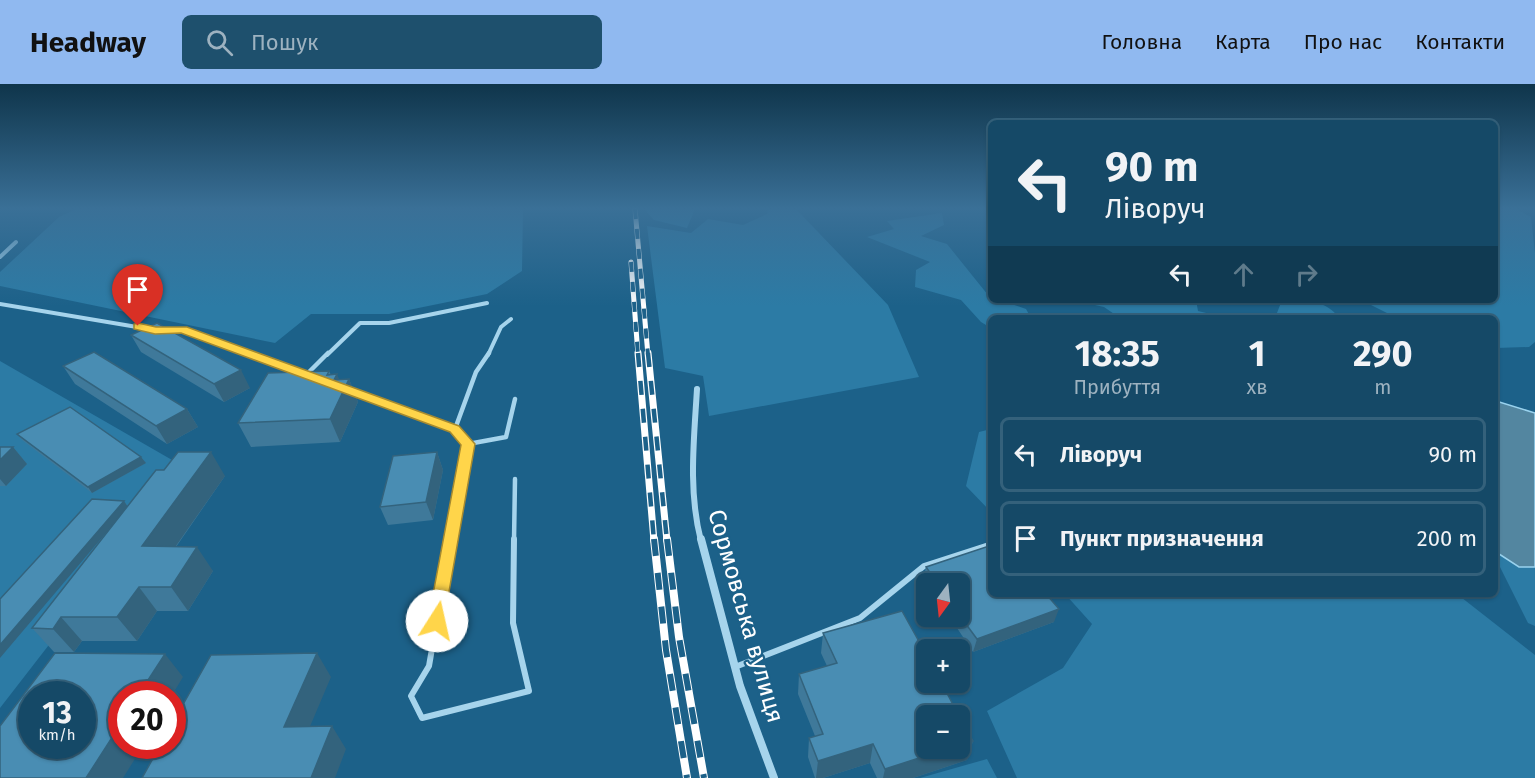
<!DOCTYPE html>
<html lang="uk">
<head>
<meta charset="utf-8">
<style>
	body { margin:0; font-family:"Fira Sans",sans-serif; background:#1e506d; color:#f1f3f6; height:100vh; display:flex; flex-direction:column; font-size:22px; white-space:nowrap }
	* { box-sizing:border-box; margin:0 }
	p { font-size:20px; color:#9db2c0 }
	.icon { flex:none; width:33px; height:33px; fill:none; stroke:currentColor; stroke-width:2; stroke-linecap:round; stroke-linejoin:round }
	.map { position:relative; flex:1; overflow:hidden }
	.panel { position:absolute; left:988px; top:231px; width:510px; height:282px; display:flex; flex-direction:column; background:#154967; border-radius:9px; box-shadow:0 2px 4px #0004,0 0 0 2px #34617b }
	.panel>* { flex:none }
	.guide { position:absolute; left:988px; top:36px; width:510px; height:183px; border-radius:9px; box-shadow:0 2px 4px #0004,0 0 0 2px #34617b; background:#154967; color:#f1f3f6; overflow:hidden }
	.needle { width:39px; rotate:195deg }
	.controls { position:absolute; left:916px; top:489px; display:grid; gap:12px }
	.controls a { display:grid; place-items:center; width:54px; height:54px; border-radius:9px; background:#154967; box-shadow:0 2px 4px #0004,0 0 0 2px #34617b; font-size:30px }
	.speed { position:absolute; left:18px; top:597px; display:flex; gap:12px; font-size:30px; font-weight:700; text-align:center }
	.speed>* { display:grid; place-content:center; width:78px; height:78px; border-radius:50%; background:#154967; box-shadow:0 2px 4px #0004,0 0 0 2px #34617b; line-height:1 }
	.speed small { font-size:15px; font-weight:400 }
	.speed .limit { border:9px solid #d22; background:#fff; color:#111 }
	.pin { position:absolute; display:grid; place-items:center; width:51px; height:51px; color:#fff; margin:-62px -26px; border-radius:50% 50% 50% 0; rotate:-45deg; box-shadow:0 0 6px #0007 }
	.pin .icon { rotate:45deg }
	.me { position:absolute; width:66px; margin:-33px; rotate:10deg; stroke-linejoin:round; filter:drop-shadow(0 0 4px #0008) }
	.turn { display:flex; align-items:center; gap:21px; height:126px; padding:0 18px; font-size:27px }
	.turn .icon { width:78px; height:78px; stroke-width:2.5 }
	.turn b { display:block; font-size:42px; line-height:51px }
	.lanes { display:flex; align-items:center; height:57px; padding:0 18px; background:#0003; justify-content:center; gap:30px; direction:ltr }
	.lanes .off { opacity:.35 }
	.eta { display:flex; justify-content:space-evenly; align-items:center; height:102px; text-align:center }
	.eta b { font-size:36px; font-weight:700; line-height:42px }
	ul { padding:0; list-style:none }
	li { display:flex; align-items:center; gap:18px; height:75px; margin:0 12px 9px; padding:0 6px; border:3px solid #34617b; border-radius:9px }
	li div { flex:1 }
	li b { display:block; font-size:22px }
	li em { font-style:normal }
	header { display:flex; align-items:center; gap:36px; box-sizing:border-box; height:84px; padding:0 30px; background:#90b9f0; color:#111 }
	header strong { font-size:28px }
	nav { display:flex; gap:33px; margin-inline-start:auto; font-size:21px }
	.search { width:420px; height:54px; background:#1e506d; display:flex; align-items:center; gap:15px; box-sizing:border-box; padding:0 21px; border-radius:9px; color:#9db2c0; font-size:22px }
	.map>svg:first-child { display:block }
	.green { fill:#2c7ba5 }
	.water { fill:#5386a0; stroke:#99d2ee; stroke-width:1.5 }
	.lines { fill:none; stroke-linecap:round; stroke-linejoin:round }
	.lane-far2 { stroke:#a6d4ec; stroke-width:4 }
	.lane-far1 { stroke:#a6d4ec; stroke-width:4.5 }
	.lane { stroke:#a6d4ec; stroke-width:6 }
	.street-far1 { stroke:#a6d4ec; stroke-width:6 }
	.street { stroke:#a6d4ec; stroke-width:8 }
	.rail-far2-casing { stroke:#fff; stroke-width:5 }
	.rail-far1-casing { stroke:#fff; stroke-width:7 }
	.rail-casing { stroke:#fff; stroke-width:8 }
	.rail-far2 { stroke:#1c6189; stroke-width:4; stroke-dasharray:10; stroke-linecap:butt }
	.rail-far1 { stroke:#1c6189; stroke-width:4.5; stroke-dasharray:14; stroke-linecap:butt }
	.rail { stroke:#1c6189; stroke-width:6; stroke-dasharray:17; stroke-linecap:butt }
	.wall { fill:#3f799a }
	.shaded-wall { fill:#33637d }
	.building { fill:#498db3; stroke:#33637d; stroke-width:1.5; fill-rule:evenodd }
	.route { fill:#ffd54a; stroke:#a68a30; stroke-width:1.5 }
	.labels { text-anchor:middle; stroke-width:4.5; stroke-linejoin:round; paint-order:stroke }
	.near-street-label { font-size:24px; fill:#fff; stroke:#1c6189 }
</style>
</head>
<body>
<header>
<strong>Headway</strong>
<div class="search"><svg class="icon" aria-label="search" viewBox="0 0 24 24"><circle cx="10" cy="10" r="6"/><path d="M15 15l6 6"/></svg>Пошук</div>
<nav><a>Головна</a><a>Карта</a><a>Про нас</a><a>Контакти</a></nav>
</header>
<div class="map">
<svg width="1535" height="694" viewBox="0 0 1535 694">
	<rect width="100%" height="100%" fill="#1c6189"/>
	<path class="green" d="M 76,125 L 523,125 L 522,187 L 487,210 L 389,230 L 311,230 L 275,259 L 0,202 L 0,188 L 59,133 Z
		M 644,125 L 695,125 L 687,144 L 654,136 Z
		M 768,125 L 796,125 L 888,221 L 919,293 L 709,332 L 703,292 L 665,284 L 647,142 L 691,149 L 708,135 L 743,141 L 767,130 Z
		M 1496,125 L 1516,125 L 1531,133 L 1535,169 L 1535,258 L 1529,263 L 1496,264 L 1496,234 L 1397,234 L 1361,216 L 1496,216 Z
		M 942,129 L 944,141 L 921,152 L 947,160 L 992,216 L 1000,216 L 1026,225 L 1031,234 L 992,234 L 991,244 L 981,238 L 961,216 L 915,203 L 916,186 L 930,178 L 867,153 L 894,145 L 887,137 Z
		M 1072,216 L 1196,216 L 1198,227 L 1227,234 L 1120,234 L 1104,223 Z
		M 1282,216 C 1303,216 1326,215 1339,234 L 1275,234 Z
		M 0,277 L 186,384 L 0,624 Z
		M 991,345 L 992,345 L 991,428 L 966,402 L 979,348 Z
		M 1496,468 L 1519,483 L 1535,483 L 1535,542 L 1528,539 L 1496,475 Z
		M 1065,510 L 1457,510 L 1535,571 L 1535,694 L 1017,694 L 987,627 L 1063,584 L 1092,540 Z
		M 987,675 L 997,694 L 920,694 Z"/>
	<path class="water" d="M 1496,317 L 1535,329 L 1535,483 L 1519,483 L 1496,468 Z"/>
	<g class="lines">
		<path class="lane-far2" d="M 0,173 L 16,158
			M 0,220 L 149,245
			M 166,246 L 182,246 L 252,271
			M 327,271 L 360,239 L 389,239 L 487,219
			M 488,271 L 501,243 L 511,235"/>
		<path class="lane-far1" d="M 248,269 L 303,289
			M 307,290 L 328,269
			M 350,307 L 455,345 L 468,360 L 451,457
			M 455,345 L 476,288 L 489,269
			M 468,360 L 506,353 L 515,315
			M 514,457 L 515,395"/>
		<path class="lane" d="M 451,455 L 429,582 L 411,612 L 422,634 L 529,607 L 513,539 L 514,455
			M 735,583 L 860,534 L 924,482 L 992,460"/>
		<path class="street-far1" d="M 697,305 C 694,356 688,407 701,457"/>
		<path class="street" d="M 701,455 L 740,602 L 774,694"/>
		<defs>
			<path id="rail-far2" d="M 635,125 L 648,271
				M 631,178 L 638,271"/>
			<path id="rail-far1" d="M 638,269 L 654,457
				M 648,269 L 667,457"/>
			<path id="rail" d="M 654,455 L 666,566 L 687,694
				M 667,455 L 679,553 L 704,694"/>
		</defs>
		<use href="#rail-far2" class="rail-far2-casing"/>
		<use href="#rail-far1" class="rail-far1-casing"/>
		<use href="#rail" class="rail-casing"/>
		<use href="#rail-far2" class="rail-far2"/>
		<use href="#rail-far1" class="rail-far1"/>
		<use href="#rail" class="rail"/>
	</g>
	<path class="wall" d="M 131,251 L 250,304 L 224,318 L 141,268 Z
		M 63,282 L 187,325 L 198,343 L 167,360 L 75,300 Z
		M 329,287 L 331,291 L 339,296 L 349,295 L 358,318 L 340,358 L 251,363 L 238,339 Z
		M 17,350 L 141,373 L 146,379 L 92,409 L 22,356 Z
		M 0,363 L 13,363 L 27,380 L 6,402 L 0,402 Z
		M 437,368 L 443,386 L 433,436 L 388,441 L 380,423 Z
		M 225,392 L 176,463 L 213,487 L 188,527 L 157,527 L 137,557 L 82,557 L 74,568 L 54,568 L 32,544 L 120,432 L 124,417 L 128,423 Z
		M 926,483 L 1054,538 L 973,568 L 949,532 L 960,532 L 960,500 L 927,500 L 923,495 Z
		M 823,549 L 973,657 L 967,676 L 913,694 L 877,694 L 870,679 L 823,694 L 815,694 L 808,673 L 809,654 L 815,652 L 798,610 L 799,590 L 827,582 L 821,569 Z"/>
	<path class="shaded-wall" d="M 241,286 L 250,304 L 224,318 L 214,300 Z
		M 337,290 L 344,307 L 349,295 L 358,318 L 340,358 L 330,335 L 334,296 Z
		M 187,325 L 198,343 L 167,360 L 156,342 Z
		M 13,363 L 27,380 L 6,402 L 0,395 L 0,376 Z
		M 211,368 L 225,392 L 159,486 L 142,462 Z
		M 437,368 L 443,386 L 433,436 L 426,418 Z
		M 141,373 L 146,379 L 92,409 L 88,403 Z
		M 124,417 L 128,423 L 0,574 L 0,561 Z
		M 197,463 L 213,487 L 188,527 L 171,503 Z
		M 139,503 L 157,527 L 137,557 L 117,533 Z
		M 1059,525 L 1054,538 L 973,568 L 977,555 Z
		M 61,533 L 82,557 L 74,568 L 53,545 Z
		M 317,569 L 331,593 L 300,666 L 284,643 Z
		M 165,570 L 183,593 L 172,611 L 172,610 L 139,610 Z
		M 122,638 L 122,662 L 143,662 L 123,694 L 86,694 Z
		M 332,642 L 346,665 L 335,694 L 311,694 Z
		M 973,657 L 967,676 L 913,694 L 883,694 L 885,685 L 950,664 L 960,664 L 960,661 Z
		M 873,660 L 870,679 L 823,694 L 816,694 L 818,677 Z"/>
	<path class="building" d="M 157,239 L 241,286 L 214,300 L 131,251 Z
		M 94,268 L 187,325 L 156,342 L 63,282 Z
		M 329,287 L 327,291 L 337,290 L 334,296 L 349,295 L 330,335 L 238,339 L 268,289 Z
		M 70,323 L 141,373 L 88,403 L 17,350 Z
		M 0,363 L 13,363 L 0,376 Z
		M 178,368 L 211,368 L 142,462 L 197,463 L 171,503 L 139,503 L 117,533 L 61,533 L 53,545 L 32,544 L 156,386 L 164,386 Z
		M 437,368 L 426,418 L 380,423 L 393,372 Z
		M 92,415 L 124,417 L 0,561 L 0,515 Z
		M 992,461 L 992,510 L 1046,510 L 1059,525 L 977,555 L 960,532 L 960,500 L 938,500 L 926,483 Z
		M 902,527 L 927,572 L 927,598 L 941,598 L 959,632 L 927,632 L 927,664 L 950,664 L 885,685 L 873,660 L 818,677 L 809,654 L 823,650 L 799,590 L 837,579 L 823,549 Z
		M 55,569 L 165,570 L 139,610 L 122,610 L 122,638 L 86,694 L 0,694 L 0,642 ZM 32,610 L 82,610 L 82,662 L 32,662 Z
		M 317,569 L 284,643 L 332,642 L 311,694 L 142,694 L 160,662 L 172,662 L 172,640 L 211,571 Z
		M 960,633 L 973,657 L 960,661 Z"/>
	<linearGradient id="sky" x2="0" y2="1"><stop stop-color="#0f354b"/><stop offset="0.56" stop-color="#3a7097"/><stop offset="1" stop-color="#3a7097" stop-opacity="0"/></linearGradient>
	<rect width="1535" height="222" fill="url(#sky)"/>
	<path class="route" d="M 138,239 L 156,243 L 187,243 L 459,342 L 475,360 L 443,542 L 431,542 L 428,537 L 461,361 L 450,348 L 181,249 L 155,250 L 134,245 L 134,240 Z"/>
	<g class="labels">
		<g class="near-street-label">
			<text transform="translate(746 532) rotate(74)" y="8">Сормовська вулиця</text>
		</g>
	</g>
</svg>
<div class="controls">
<a><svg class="needle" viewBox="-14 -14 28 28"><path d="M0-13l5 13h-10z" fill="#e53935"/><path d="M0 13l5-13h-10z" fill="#9db2c0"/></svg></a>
<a>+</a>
<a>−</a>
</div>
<div class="speed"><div>13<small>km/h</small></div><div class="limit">20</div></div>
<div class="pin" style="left:138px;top:242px;background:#d93025"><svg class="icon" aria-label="arrive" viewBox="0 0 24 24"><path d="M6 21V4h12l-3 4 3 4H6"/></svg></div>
<svg class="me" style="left:437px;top:537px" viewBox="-20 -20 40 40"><circle r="19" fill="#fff"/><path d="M0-13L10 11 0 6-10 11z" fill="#ffd54a"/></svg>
<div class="guide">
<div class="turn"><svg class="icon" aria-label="left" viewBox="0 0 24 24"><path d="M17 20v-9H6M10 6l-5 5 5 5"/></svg><div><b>90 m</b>Ліворуч</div></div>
<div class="lanes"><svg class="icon" aria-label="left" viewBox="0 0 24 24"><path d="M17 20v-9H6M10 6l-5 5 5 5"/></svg><svg class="icon off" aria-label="ahead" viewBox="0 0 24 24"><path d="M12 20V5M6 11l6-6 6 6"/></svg><svg class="icon off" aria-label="right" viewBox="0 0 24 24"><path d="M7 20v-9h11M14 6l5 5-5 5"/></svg></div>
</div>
<section class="panel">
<div class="eta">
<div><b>18:35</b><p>Прибуття</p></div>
<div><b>1</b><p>хв</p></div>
<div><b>290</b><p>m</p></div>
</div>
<ul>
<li><svg class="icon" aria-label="left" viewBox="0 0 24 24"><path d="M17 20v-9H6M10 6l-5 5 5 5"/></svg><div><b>Ліворуч</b></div><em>90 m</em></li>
<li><svg class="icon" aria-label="arrive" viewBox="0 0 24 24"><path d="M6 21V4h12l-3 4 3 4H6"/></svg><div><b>Пункт призначення</b></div><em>200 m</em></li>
</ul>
</section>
</div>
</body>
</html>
